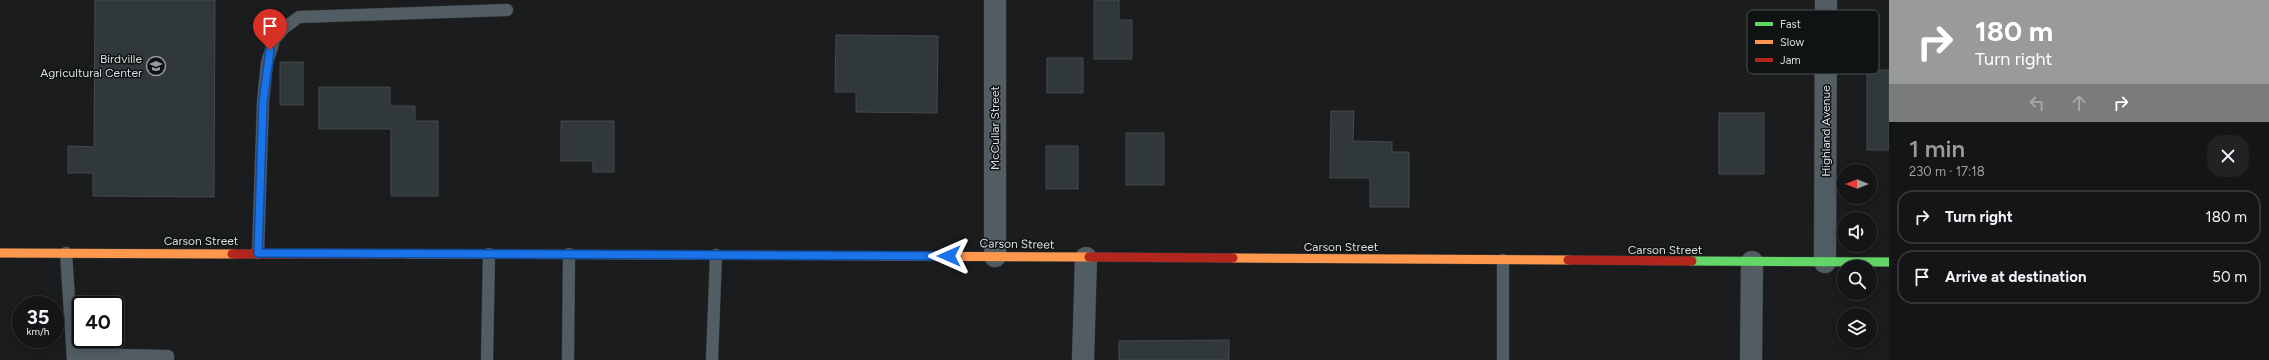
<!DOCTYPE html>
<html lang="en">
<head>
<meta charset="utf-8">
<style>
	body { margin:0; font-family:Figtree,sans-serif; background:#212223; color:#f1f3f6; height:100vh; display:flex; flex-direction:column; font-size:15px; white-space:nowrap }
	* { box-sizing:border-box; margin:0 }
	p { font-size:13px; color:#9d9fa1 }
	.icon { flex:none; width:22px; height:22px; fill:none; stroke:currentColor; stroke-width:2; stroke-linecap:round; stroke-linejoin:round }
	.map { position:relative; flex:1; overflow:hidden }
	.panel { display:flex; flex-direction:column; background:#141516; width:380px }
	.panel>* { flex:none }
	.banner { background:#989a9b; color:#fff; overflow:hidden }
	.needle { width:26px; rotate:270deg }
	.buttons { position:absolute; left:1837px; top:164px; display:grid; gap:8px }
	.buttons a { display:grid; place-items:center; width:40px; height:40px; border-radius:50%; background:#141516; box-shadow:0 2px 10px #0003,0 0 0 1px #333435; font-size:20px }
	.speed { position:absolute; left:12px; top:296px; display:flex; gap:8px; font-size:20px; font-weight:700; text-align:center }
	.speed>* { display:grid; place-content:center; width:52px; height:52px; border-radius:50%; background:#141516; box-shadow:0 2px 10px #0003,0 0 0 1px #333435; line-height:1 }
	.speed small { font-size:10px; font-weight:400 }
	.speed .limit { border:2px solid #111; border-radius:6px; background:#fff; color:#111 }
	.pin { position:absolute; display:grid; place-items:center; width:34px; height:34px; color:#fff; margin:-41px -17px; border-radius:50% 50% 50% 0; rotate:-45deg; box-shadow:0 0 4px #0007 }
	.pin .icon { rotate:45deg }
	.me { position:absolute; width:44px; margin:-22px; rotate:270deg; stroke-linejoin:round; filter:drop-shadow(0 0 3px #0008) }
	.turn { display:flex; align-items:center; gap:14px; height:84px; padding:0 20px; font-size:18px }
	.turn .icon { width:52px; height:52px; stroke-width:2.5 }
	.turn b { display:block; font-size:28px; line-height:34px }
	.lanes { display:flex; align-items:center; height:38px; padding:0 20px; background:#0003; justify-content:center; gap:20px; direction:ltr }
	.lanes .off { opacity:.35 }
	.round { display:grid; place-items:center; flex:none; width:42px; height:42px; border-radius:16px; background:#212223 }
	.summary { display:flex; align-items:center; justify-content:space-between; height:68px; padding:0 20px }
	h1 { font-size:24px; font-weight:600; line-height:30px; color:#989a9b }
	ul { padding:0; list-style:none }
	li { display:flex; align-items:center; gap:12px; height:54px; margin:0 8px 6px; padding:0 12px; border:2px solid #333435; border-radius:16px }
	li div { flex:1 }
	li b { display:block; font-size:15px }
	li em { font-style:normal }
	main { display:flex; flex:1; min-height:0 }
	.map>svg:first-child { display:block }
	.building { fill:#31383b; stroke:#474949 }
	.lines { fill:none; stroke-linecap:round; stroke-linejoin:round }
	.lane-casing { stroke:#363737; stroke-width:13 }
	.street-casing { stroke:#363737; stroke-width:23 }
	.fast-casing { stroke:#363737; stroke-width:10 }
	.slow-casing { stroke:#363737; stroke-width:10 }
	.jam-casing { stroke:#363737; stroke-width:10 }
	.lane { stroke:#515d63; stroke-width:12 }
	.street { stroke:#515d63; stroke-width:22 }
	.fast { stroke:#63d668; stroke-width:9 }
	.slow { stroke:#ff974d; stroke-width:9 }
	.jam { stroke:#b3261e; stroke-width:9 }
	.route-casing { stroke:#114b97; stroke-width:10 }
	.route { stroke:#1a73e8; stroke-width:7 }
	.labels { text-anchor:middle; stroke-width:3; stroke-linejoin:round; paint-order:stroke }
	.poi-label { font-size:12px; fill:#dcdedf; stroke:#101314; text-anchor:end }
	.street-label { font-size:12px; fill:#dcdedf; stroke:#101314 }
	.key { fill:#101314; stroke:#4d5051; stroke-width:1 }
	.key-label { font-size:11px; fill:#dcdedf }
</style>
</head>
<body>
<main>
<div class="map">
<svg width="1889" height="360" viewBox="0 0 1889 360">
	<rect width="100%" height="100%" fill="#1a1c1d"/>
	<path class="building" d="M 95,0 L 215,0 L 214,197 L 93,196 L 93,173 L 68,173 L 68,146 L 94,147 Z
		M 1094,0 L 1119,0 L 1119,20 L 1132,20 L 1132,59 L 1094,59 Z
		M 836,35 L 938,36 L 937,113 L 856,112 L 856,92 L 835,92 Z
		M 1047,58 L 1083,58 L 1083,93 L 1047,93 Z
		M 280,62 L 303,62 L 303,105 L 280,105 Z
		M 1867,70 L 1889,70 L 1889,150 L 1867,150 Z
		M 319,87 L 390,87 L 390,106 L 415,106 L 415,121 L 438,121 L 438,196 L 391,196 L 391,129 L 319,129 Z
		M 1331,111 L 1354,111 L 1353,141 L 1392,142 L 1392,152 L 1409,152 L 1409,207 L 1370,207 L 1370,178 L 1330,178 Z
		M 1719,113 L 1764,113 L 1764,174 L 1719,174 Z
		M 561,121 L 614,121 L 614,172 L 593,172 L 593,161 L 561,161 Z
		M 1126,133 L 1164,133 L 1164,185 L 1126,185 Z
		M 1046,146 L 1078,146 L 1078,189 L 1046,189 Z
		M 1229,340 L 1229,360 L 1119,360 L 1119,341 Z"/>
	<g class="lines">
		<defs>
			<path id="lane" d="M 66,253 L 73,360
				M 258,253 L 263,102 L 267,63 L 274,40 L 284,28 L 299,17 L 507,10
				M 73,354 L 168,356 L 168,360
				M 487,360 L 489,254
				M 568,360 L 569,254
				M 712,360 L 716,255
				M 1503,360 L 1503,260"/>
			<path id="street" d="M 995,0 L 995,256
				M 1825,262 L 1826,0
				M 1083,360 L 1086,258
				M 1751,360 L 1752,262"/>
			<path id="fast" d="M 1692,261 L 1889,262"/>
			<path id="slow" d="M 0,253 L 232,254
				M 406,254 L 697,255
				M 880,256 L 1089,257
				M 1233,258 L 1568,260"/>
			<path id="jam" d="M 232,254 L 406,254
				M 697,255 L 880,256
				M 1089,257 L 1233,258
				M 1568,260 L 1692,261"/>
		</defs>
		<use href="#lane" class="lane-casing"/>
		<use href="#street" class="street-casing"/>
		<use href="#fast" class="fast-casing"/>
		<use href="#slow" class="slow-casing"/>
		<use href="#jam" class="jam-casing"/>
		<use href="#lane" class="lane"/>
		<use href="#street" class="street"/>
		<use href="#fast" class="fast"/>
		<use href="#slow" class="slow"/>
		<use href="#jam" class="jam"/>
	</g>
	<g class="lines">
		<defs>
			<path id="route" d="M 270,50 L 263,102 L 258,253 L 949,256"/>
		</defs>
		<use href="#route" class="route-casing"/>
		<use href="#route" class="route"/>
	</g>
	<defs>
		<symbol id="school-ring" viewBox="-11 -11 22 22"><circle r="9.5" fill="#101314" stroke="#989a9b" stroke-width="1.5"/><path d="M0-5L7-2L0 1L-7-2ZM-4 1L0 2.5L4 1V4Q0 6-4 4Z" fill="#989a9b"/></symbol>
	</defs>
	<g fill-rule="evenodd">
		<use href="#school-ring" x="145" y="55" width="22" height="22"/>
	</g>
	<g class="labels">
		<g class="poi-label">
			<text x="142" y="63">Birdville<tspan x="142" dy="14">Agricultural Center</tspan></text>
		</g>
		<g class="street-label">
			<text transform="translate(995 128) rotate(-90)" y="4">McCullar Street</text>
			<text transform="translate(1826 131) rotate(-90)" y="4">Highland Avenue</text>
			<text x="201" y="245">Carson Street</text>
			<text transform="translate(1017 244) rotate(1)" y="4">Carson Street</text>
			<text x="1341" y="251">Carson Street</text>
			<text x="1665" y="254">Carson Street</text>
		</g>
	</g>
	<rect x="1747" y="10" width="132" height="64" rx="6" class="key"/>
	<rect x="1755" y="22" width="18" height="4" fill="#63d668"/>
	<rect x="1755" y="40" width="18" height="4" fill="#ff974d"/>
	<rect x="1755" y="58" width="18" height="4" fill="#b3261e"/>
	<g class="key-label">
		<text x="1780" y="28">Fast</text>
		<text x="1780" y="46">Slow</text>
		<text x="1780" y="64">Jam</text>
	</g>
</svg>
<div class="buttons">
<a><svg class="needle" viewBox="-14 -14 28 28"><path d="M0-13l5 13h-10z" fill="#e53935"/><path d="M0 13l5-13h-10z" fill="#9d9fa1"/></svg></a>
<a><svg class="icon" aria-label="sound" viewBox="0 0 24 24"><path d="M4 9h4l5-4v14l-5-4H4zM17 9q2 3 0 6"/></svg></a>
<a><svg class="icon" aria-label="search" viewBox="0 0 24 24"><circle cx="10" cy="10" r="6"/><path d="M15 15l6 6"/></svg></a>
<a><svg class="icon" aria-label="layers" viewBox="0 0 24 24"><path d="M12 4l9 5-9 5-9-5zM3 14l9 5 9-5"/></svg></a>
</div>
<div class="speed"><div>35<small>km/h</small></div><div class="limit">40</div></div>
<div class="pin" style="left:270px;top:50px;background:#d93025"><svg class="icon" aria-label="arrive" viewBox="0 0 24 24"><path d="M6 21V4h12l-3 4 3 4H6"/></svg></div>
<svg class="me" style="left:949px;top:256px" viewBox="-20 -20 40 40"><path d="M0-17L14 15 0 8-14 15z" fill="#1a73e8" stroke="#fff" stroke-width="4"/></svg>
</div>
<section class="panel">
<div class="banner">
<div class="turn"><svg class="icon" aria-label="right" viewBox="0 0 24 24"><path d="M7 20v-9h11M14 6l5 5-5 5"/></svg><div><b>180 m</b>Turn right</div></div>
<div class="lanes"><svg class="icon off" aria-label="left" viewBox="0 0 24 24"><path d="M17 20v-9H6M10 6l-5 5 5 5"/></svg><svg class="icon off" aria-label="ahead" viewBox="0 0 24 24"><path d="M12 20V5M6 11l6-6 6 6"/></svg><svg class="icon" aria-label="right" viewBox="0 0 24 24"><path d="M7 20v-9h11M14 6l5 5-5 5"/></svg></div>
</div>
<div class="summary"><div><h1>1 min</h1><p>230 m · 17:18</p></div><a class="round"><svg class="icon" aria-label="close" viewBox="0 0 24 24"><path d="M6 6l12 12M18 6L6 18"/></svg></a></div>
<ul>
<li><svg class="icon" aria-label="right" viewBox="0 0 24 24"><path d="M7 20v-9h11M14 6l5 5-5 5"/></svg><div><b>Turn right</b></div><em>180 m</em></li>
<li><svg class="icon" aria-label="arrive" viewBox="0 0 24 24"><path d="M6 21V4h12l-3 4 3 4H6"/></svg><div><b>Arrive at destination</b></div><em>50 m</em></li>
</ul>
</section>
</main>
</body>
</html>
